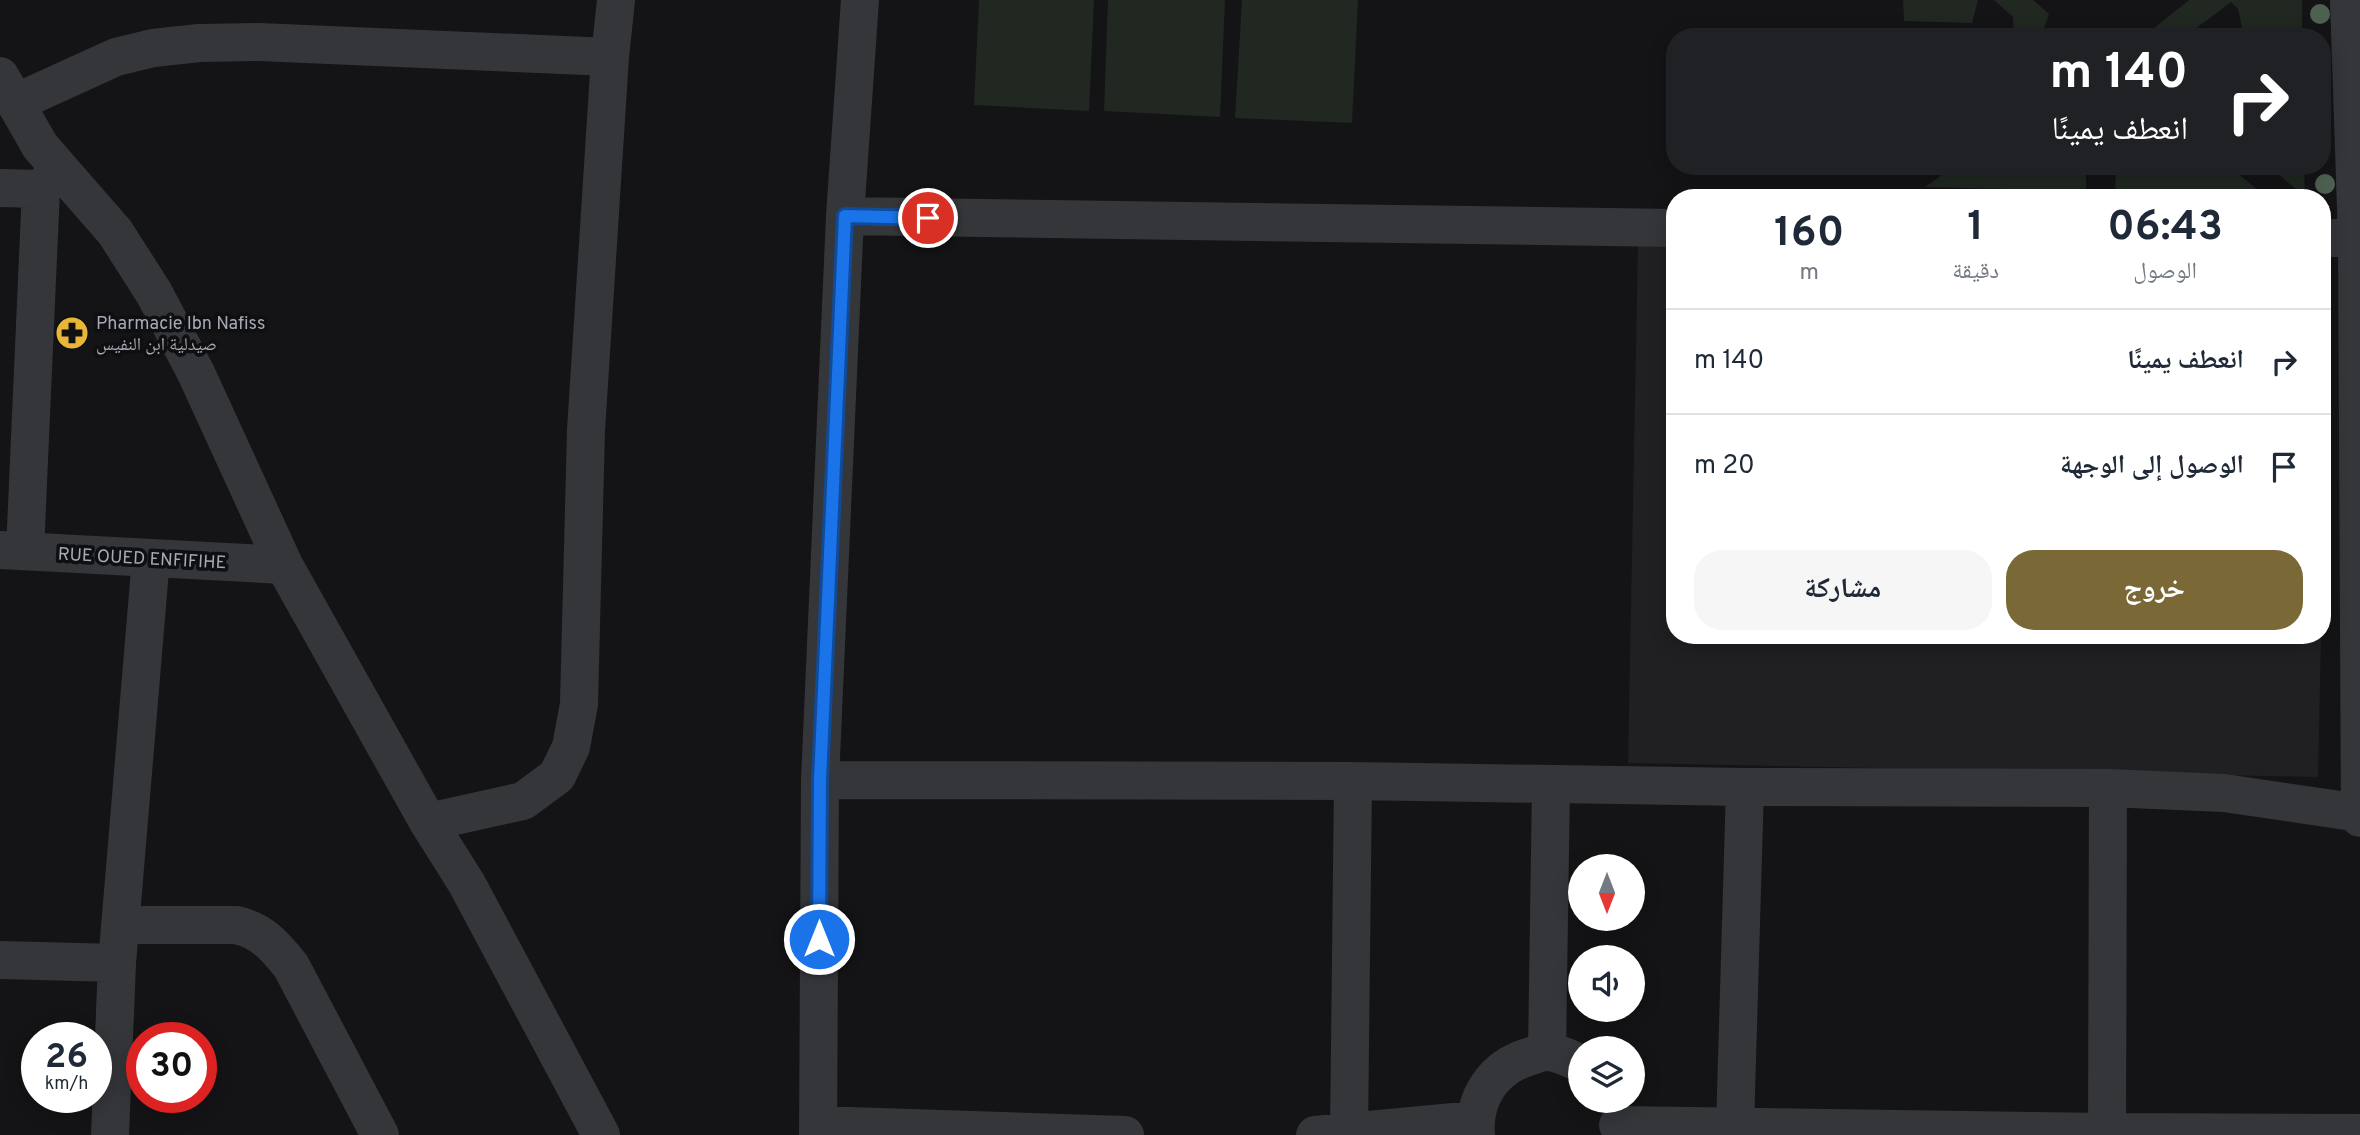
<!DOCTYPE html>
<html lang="ar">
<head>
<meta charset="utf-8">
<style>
	body { margin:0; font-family:Overpass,"Noto Naskh Arabic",sans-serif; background:#f6f6f7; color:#1f2937; direction:rtl; height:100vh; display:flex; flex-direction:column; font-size:26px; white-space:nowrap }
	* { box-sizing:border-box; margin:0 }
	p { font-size:23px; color:#747a83 }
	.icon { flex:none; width:38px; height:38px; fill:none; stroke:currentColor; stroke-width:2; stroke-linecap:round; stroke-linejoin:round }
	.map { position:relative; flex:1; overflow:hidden; direction:ltr }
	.details { position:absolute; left:1666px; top:189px; width:665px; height:455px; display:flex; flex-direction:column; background:#fff; border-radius:28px; box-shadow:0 4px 18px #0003; direction:rtl }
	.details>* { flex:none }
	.guide { position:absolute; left:1666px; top:28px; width:665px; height:147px; border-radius:28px; box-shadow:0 4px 18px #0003; direction:rtl; background:#202124; color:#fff; overflow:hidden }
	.needle { width:46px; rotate:180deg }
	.buttons { position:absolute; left:1568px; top:854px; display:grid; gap:14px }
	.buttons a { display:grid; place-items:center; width:77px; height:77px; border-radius:50%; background:#fff; box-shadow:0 4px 18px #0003; font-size:35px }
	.speed { position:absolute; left:21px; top:1022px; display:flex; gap:14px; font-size:35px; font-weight:700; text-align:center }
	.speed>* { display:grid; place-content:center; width:91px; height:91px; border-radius:50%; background:#fff; box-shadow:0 4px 18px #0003; line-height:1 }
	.speed small { font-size:18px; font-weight:400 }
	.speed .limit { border:10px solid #d22; background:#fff; color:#111 }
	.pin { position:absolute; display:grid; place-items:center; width:60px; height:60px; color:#fff; margin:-30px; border:4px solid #fff; border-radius:50%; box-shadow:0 2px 7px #0007 }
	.me { position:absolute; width:77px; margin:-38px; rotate:0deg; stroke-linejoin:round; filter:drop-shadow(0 0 5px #0008) }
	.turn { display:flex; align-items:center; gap:24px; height:147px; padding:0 28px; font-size:32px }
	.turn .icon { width:91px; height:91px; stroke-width:2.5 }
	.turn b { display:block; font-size:49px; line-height:60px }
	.eta { display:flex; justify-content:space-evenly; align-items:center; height:119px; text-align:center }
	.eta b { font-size:42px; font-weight:700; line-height:49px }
	.primary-button { display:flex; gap:14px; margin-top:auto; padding:14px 28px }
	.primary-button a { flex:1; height:80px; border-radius:28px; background:#7a6837; color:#fff; font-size:28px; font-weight:700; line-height:80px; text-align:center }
	.primary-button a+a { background:#f6f6f7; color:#1f2937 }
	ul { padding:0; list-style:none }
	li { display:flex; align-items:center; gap:21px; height:105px; padding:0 28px; border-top:2px solid #e0e1e3 }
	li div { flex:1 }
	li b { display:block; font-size:26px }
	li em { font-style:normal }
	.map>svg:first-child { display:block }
	.built { fill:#202023 }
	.green { fill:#202821 }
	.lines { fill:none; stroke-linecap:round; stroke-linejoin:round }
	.minor { stroke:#35363a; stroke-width:38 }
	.tree { fill:#4e6151 }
	.route-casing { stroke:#114b97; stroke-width:18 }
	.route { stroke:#1a73e8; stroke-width:12 }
	.labels { text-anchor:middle; stroke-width:7; stroke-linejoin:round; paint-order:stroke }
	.poi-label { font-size:18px; fill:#a6aab5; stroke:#0f0f11; text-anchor:start }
	.street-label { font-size:18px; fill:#a6aab5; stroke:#0f0f11 }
</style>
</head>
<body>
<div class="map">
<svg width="2360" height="1135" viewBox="0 0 2360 1135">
	<rect width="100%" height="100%" fill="#141416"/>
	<path class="built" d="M 1638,243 L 1675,244 L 1675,635 L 2321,635 L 2318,777 L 1628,763 Z
		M 2322,256 L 2328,256 L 2322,570 Z"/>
	<path class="green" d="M 979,0 L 1094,0 L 1089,111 L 974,105 Z
		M 1108,0 L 1225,0 L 1220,117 L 1104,111 Z
		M 1242,0 L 1358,0 L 1352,123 L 1235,118 Z
		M 1903,0 L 1978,0 L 1972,23 L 1904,21 Z
		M 1994,0 L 2033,0 L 2049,14 L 2041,37 L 2014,37 L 2013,17 Z
		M 2189,0 L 2302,0 L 2302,37 L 2244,36 L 2238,9 L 2231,2 L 2195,29 L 2195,37 L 2157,37 L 2153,29 Z
		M 1955,166 L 2086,166 L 2086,191 L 1925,187 Z
		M 2116,166 L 2229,166 L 2265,196 L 2115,195 Z
		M 2269,166 L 2304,166 L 2305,197 Z"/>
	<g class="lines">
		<path class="minor" d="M 2349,0 L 2357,238 L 2360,818
			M 0,76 L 40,146 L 115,232 L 154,293 L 196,373 L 284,565 L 428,822 L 467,884 L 601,1135
			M 15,103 L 116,57 L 153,48 L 199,43 L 259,42 L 610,57
			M 0,188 L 41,189
			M 845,216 L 1675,228
			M 2322,238 L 2360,238
			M 0,550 L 284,565
			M 25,551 L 41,189 L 59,169
			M 820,780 L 1353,781 L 1745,787 L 2108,788 L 2224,793 L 2360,813
			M 428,822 L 523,801 L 557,776 L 571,747 L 579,704 L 586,430 L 610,57 L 616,0
			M 120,925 L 236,925 C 261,930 275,946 291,966 L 380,1135
			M 0,960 L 117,963
			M 1547,1052 L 1551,784
			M 818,1125 L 1125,1135
			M 1618,1125 L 2107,1132 L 2360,1133
			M 1735,1127 L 1745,787
			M 1349,1133 L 1353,781
			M 110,1135 L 117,963 L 151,558
			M 818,1135 L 820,780 L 845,216 L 860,0
			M 1315,1135 L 1475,1120
			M 1476,1135 C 1473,1098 1493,1068 1528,1057 C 1535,1055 1543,1051 1549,1052 C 1560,1053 1570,1059 1580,1063
			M 2107,1135 L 2108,788"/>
	</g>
	<g class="tree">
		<circle cx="2320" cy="14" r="10"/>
		<circle cx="2325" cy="184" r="10"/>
	</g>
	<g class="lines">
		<defs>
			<path id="route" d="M 819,939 L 820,780 L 845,216 L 928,218"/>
		</defs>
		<use href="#route" class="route-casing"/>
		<use href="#route" class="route"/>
	</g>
	<defs>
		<symbol id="pharmacy-disc" viewBox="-11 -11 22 22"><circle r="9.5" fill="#eab637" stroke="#0f0f11"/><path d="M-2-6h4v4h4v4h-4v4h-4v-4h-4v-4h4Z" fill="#111"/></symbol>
	</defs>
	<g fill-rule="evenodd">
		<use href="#pharmacy-disc" x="53" y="314" width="38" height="38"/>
	</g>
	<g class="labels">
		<g class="poi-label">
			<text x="96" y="329">Pharmacie Ibn Nafiss<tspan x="96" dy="21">صيدلية ابن النفيس</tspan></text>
		</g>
		<g class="street-label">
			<text transform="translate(142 558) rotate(3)" y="6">RUE OUED ENFIFIHE</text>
		</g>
	</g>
</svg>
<div class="buttons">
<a><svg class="needle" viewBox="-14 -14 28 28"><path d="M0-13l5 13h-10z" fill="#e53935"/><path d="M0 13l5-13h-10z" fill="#747a83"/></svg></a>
<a><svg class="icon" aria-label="sound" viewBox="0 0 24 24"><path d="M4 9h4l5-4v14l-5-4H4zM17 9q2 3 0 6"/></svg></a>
<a><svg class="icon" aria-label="layers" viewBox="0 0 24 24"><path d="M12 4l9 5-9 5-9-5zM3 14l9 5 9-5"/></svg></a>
</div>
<div class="speed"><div>26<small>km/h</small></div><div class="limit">30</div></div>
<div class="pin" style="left:928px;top:218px;background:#d93025"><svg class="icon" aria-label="arrive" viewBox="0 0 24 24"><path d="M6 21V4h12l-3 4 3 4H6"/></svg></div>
<svg class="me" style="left:819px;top:939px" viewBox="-20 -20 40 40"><circle r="17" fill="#1a73e8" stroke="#fff" stroke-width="3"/><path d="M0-11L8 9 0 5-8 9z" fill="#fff"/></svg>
<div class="guide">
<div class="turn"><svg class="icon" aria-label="right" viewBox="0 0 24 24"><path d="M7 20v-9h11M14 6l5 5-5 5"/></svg><div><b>140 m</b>انعطف يمينًا</div></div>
</div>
<section class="details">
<div class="eta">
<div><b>06:43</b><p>الوصول</p></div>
<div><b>1</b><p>دقيقة</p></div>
<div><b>160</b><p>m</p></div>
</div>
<ul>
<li><svg class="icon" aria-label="right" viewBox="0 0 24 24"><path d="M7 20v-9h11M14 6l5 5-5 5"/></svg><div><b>انعطف يمينًا</b></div><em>140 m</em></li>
<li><svg class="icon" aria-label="arrive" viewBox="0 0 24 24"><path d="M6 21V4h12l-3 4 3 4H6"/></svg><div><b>الوصول إلى الوجهة</b></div><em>20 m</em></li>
</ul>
<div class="primary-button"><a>خروج</a><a>مشاركة</a></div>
</section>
</div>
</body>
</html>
